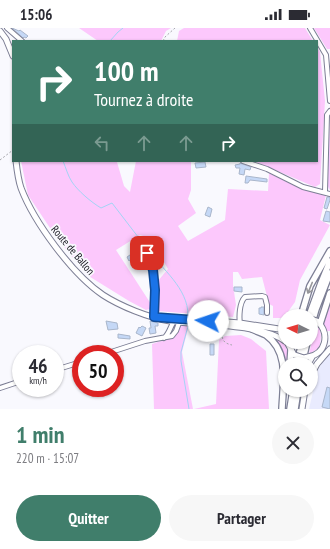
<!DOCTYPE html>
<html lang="fr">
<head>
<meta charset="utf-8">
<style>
	body { margin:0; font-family:"PT Sans Narrow",sans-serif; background:#f7f7f7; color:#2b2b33; height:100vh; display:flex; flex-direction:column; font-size:15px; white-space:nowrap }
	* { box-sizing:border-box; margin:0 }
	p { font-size:13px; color:#7c7c81 }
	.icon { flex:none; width:22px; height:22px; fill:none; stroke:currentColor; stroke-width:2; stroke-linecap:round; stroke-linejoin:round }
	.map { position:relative; height:381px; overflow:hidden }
	.side { display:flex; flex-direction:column; background:#fff; flex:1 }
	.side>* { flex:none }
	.top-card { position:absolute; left:12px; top:12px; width:306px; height:122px; border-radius:0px; box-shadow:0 1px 3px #0004; background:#407e6b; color:#fff; overflow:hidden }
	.needle { width:26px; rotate:275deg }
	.controls { position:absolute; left:278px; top:281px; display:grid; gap:8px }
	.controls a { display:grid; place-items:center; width:40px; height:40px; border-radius:50%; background:#fff; box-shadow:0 1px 3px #0004; font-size:20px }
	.speed { position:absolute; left:12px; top:317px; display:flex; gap:8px; font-size:20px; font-weight:700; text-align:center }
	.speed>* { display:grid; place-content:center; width:52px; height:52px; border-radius:50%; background:#fff; box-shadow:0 1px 3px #0004; line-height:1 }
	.speed small { font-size:10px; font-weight:400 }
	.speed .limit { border:6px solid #d22; background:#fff; color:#111 }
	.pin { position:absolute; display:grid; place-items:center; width:34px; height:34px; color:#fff; margin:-17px; border-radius:8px; box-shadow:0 2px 6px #0006 }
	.me { position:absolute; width:44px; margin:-22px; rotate:274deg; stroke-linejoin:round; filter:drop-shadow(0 0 3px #0008) }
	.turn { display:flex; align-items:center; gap:14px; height:84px; padding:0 16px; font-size:18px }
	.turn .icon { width:52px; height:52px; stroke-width:2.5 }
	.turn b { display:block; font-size:28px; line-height:34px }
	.lanes { display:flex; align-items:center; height:38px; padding:0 16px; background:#0003; justify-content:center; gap:20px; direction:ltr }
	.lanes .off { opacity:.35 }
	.round { display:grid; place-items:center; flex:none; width:42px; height:42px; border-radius:21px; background:#f7f7f7 }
	.overview { display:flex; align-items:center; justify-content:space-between; height:68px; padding:0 16px }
	h1 { font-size:24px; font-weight:800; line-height:30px; color:#407e6b }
	.primary-button { display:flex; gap:8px; margin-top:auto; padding:8px 16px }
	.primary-button a { flex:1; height:46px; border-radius:24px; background:#407e6b; color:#fff; font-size:16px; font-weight:800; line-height:46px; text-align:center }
	.primary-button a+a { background:#f7f7f7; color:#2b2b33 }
	.status { display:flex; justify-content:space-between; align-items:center; height:28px; padding:0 20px; background:#fff; direction:ltr }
	.status svg { height:11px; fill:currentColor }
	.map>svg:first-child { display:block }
	.built { fill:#e9ebfe }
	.green { fill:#fcc8fc }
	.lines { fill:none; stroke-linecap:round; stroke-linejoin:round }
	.stream { stroke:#a3d4f5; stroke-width:1 }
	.building { fill:#c5d8f6; stroke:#a9b6cb }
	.minor-casing { stroke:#7d7f95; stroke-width:6 }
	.major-casing { stroke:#7d7f95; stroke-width:7 }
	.highway-casing { stroke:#7d7f95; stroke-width:8 }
	.path { stroke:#a6a6ac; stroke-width:1; stroke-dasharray:2 2; stroke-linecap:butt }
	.minor { stroke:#fff; stroke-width:4 }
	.major { stroke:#fff; stroke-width:5 }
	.highway { stroke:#fff; stroke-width:5.5 }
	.major-bridge-casing { stroke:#7d7f95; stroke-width:7; stroke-linecap:butt }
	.major-bridge { stroke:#fff; stroke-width:5 }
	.oneway { stroke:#97979b }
	.route-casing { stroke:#114b97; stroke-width:10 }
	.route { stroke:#1a73e8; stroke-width:7 }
	.labels { text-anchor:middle; stroke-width:3.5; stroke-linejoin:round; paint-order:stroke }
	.street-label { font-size:11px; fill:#181821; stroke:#f9f9fe }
</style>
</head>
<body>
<div class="status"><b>15:06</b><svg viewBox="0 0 49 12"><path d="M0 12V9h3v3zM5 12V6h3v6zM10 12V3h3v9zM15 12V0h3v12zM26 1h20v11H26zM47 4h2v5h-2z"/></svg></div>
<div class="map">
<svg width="330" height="381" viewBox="0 0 330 381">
	<rect width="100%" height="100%" fill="#f9f9fe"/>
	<path class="built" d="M 330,326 L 330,381 L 309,381 L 318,342 L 324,332 Z"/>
	<path class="green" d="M 79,0 L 171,0 L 166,3 L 161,13 L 98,13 Z
		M 184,0 L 305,0 L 313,13 L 177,13 L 179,3 Z
		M 314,0 L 330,0 L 330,21 L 327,21 Z
		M 317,19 L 320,24 L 325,73 L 320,156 L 315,159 L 254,133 L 317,133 Z
		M 330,89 L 330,162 L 327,157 Z
		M 21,133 L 114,133 L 117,134 L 124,158 L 130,164 L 136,133 L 191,133 L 191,162 L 188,171 L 196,185 L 178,198 L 188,213 L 225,192 L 228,161 L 268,163 L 269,145 L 304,161 L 326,167 L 320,192 L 330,197 L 300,252 L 295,274 L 285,288 L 281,290 L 273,290 L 273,278 L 269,276 L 262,249 L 242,251 L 238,244 L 233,244 L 233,257 L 236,277 L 233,289 L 157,283 L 157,254 L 168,241 L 150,210 L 140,207 L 116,222 L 151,276 L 150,281 L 146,282 L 129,273 L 87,247 L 56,209 L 28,167 Z
		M 330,272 L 330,303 L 327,303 L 324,301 L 321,291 Z
		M 316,296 C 323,304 321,310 319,320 L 309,326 Z
		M 183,297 L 189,297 L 182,324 L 193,381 L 154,381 L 152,316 L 173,309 L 181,298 Z
		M 241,307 L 251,311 L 266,323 L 269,381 L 194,381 L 216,376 L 219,312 L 225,308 Z
		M 275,310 L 283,312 L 288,324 L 288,335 L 286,336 L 285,336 L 274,312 Z"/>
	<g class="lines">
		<path class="stream" d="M 110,13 L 118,4 L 123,0
			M 63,133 C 66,140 68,148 72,154 C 78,163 91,174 101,180 L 112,175 L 145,218
			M 147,221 C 162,241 188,260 188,287
			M 188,298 L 181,324 L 181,333 L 189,381"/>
	</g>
	<path class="building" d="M 12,0 L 19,3 L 20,2 L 28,8 L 26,10 L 24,9 L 23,10 Z
		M 205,134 L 206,139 L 196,140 L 195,135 Z
		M 240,135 L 251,139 L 250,142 L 245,141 L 244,147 L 239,146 L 240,140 L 236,140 L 235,137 L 240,136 Z
		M 246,148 L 267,151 L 267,154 L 250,152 L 248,155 L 245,155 Z
		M 327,169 L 330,169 L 330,172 L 327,181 L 324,180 Z
		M 208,179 L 212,181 L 210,189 L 205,187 Z
		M 326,183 L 330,184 L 330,194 L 323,193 Z
		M 143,218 L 151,218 L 129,233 L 127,229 Z
		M 234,259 L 242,259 L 242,264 L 234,263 Z
		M 261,279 L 264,279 L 264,287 L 259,286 L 259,280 L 261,280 Z
		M 106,293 L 117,295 L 118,301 L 108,302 Z
		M 150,293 L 158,295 L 158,298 L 155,298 L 156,305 L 150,306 L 149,300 L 151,300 Z
		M 142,298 L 146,300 L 142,308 L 136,305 L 139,299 L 140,300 Z
		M 192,299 L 204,300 L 204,303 L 192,303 Z
		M 118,306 L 130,308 L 130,311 L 118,310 Z
		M 210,316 L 214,316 L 214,327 L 210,327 Z
		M 327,359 L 330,360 L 330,381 L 322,379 Z"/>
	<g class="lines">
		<defs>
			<path id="minor" d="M 7,0 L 22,13
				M 310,0 L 326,27 L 330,73
				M 243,133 L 267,141 L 303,159 L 330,166
				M 325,164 L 327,87 L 330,83
				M 147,225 L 153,242 L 155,262 L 154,289
				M 240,297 C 239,289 239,275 245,269 L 262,268 L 265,269 L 267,277 L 267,285
				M 208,307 L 208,294
				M 105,326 L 145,313 L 172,308 L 176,303 L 179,295 L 177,290 C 170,296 171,304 164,310
				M 55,342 L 81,334
				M 0,360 L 21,353"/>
			<path id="major" d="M 0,3 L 6,11 L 13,28
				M 16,133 C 17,142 18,151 21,160 C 34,194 72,246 103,267 C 120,278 149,290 170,293 C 202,298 259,295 285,313
				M 163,289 L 240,295 L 279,301 L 285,300
				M 287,314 L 293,325
				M 308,329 C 326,326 330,306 318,294
				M 308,336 L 312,329
				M 311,347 L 317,336 L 330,321
				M 302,381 L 305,362"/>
			<path id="highway" d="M 301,288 L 310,258 L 330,223
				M 309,288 L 321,255 L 330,233
				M 320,296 L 330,265
				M 311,298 L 316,281 L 330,245
				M 252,301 C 256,303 262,305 266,307 C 290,324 283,356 282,381
				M 290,336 L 291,322
				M 297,336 L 302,314
				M 302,336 L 307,314
				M 290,381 L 293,362
				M 295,381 L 298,362"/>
		</defs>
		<use href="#minor" class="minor-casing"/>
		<use href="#major" class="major-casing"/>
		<use href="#highway" class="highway-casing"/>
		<path class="path" d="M 163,13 L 165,9 L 175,0
			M 0,132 L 13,122
			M 223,301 C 221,310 222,315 232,317"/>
		<use href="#minor" class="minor"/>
		<use href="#major" class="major"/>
		<use href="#highway" class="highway"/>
		<defs>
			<path id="major-bridge" d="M 311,291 L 317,293
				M 295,327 L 304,330 L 308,329"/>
		</defs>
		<use href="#major-bridge" class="major-bridge-casing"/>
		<use href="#major-bridge" class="major-bridge"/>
	</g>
	<defs><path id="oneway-shaft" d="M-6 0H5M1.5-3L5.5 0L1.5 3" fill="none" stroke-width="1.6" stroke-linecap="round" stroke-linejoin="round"/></defs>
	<use class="oneway" href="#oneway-shaft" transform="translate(310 260) rotate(112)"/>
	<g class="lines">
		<defs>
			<path id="route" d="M 147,225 L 153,242 L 155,262 L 154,289 L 208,293"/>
		</defs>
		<use href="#route" class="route-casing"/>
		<use href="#route" class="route"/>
	</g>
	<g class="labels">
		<g class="street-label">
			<text transform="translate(73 222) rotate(50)" y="4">Route de Ballon</text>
		</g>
	</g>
</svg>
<div class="controls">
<a><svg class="needle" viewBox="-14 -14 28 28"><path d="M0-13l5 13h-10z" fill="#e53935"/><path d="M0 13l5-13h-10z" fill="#7c7c81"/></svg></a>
<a><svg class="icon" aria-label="search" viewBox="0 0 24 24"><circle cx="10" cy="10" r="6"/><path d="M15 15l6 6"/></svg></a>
</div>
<div class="speed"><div>46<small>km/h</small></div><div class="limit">50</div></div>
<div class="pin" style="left:147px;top:225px;background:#d93025"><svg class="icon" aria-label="arrive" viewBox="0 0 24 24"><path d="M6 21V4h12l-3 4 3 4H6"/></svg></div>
<svg class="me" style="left:208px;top:293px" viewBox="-20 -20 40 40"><circle r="19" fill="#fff"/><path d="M0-13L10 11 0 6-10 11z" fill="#1a73e8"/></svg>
<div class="top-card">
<div class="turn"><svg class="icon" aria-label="right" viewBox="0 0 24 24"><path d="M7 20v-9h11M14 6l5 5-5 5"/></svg><div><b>100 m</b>Tournez à droite</div></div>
<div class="lanes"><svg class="icon off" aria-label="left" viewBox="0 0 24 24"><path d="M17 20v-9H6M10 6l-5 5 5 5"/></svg><svg class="icon off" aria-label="ahead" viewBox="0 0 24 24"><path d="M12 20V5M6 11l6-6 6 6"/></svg><svg class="icon off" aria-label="ahead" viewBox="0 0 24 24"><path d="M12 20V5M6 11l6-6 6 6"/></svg><svg class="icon" aria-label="right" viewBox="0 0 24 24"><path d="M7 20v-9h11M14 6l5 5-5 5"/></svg></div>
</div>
</div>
<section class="side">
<div class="overview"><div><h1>1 min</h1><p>220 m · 15:07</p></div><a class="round"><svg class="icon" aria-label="close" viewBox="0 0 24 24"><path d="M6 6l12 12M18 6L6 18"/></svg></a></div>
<div class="primary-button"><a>Quitter</a><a>Partager</a></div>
</section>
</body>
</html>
